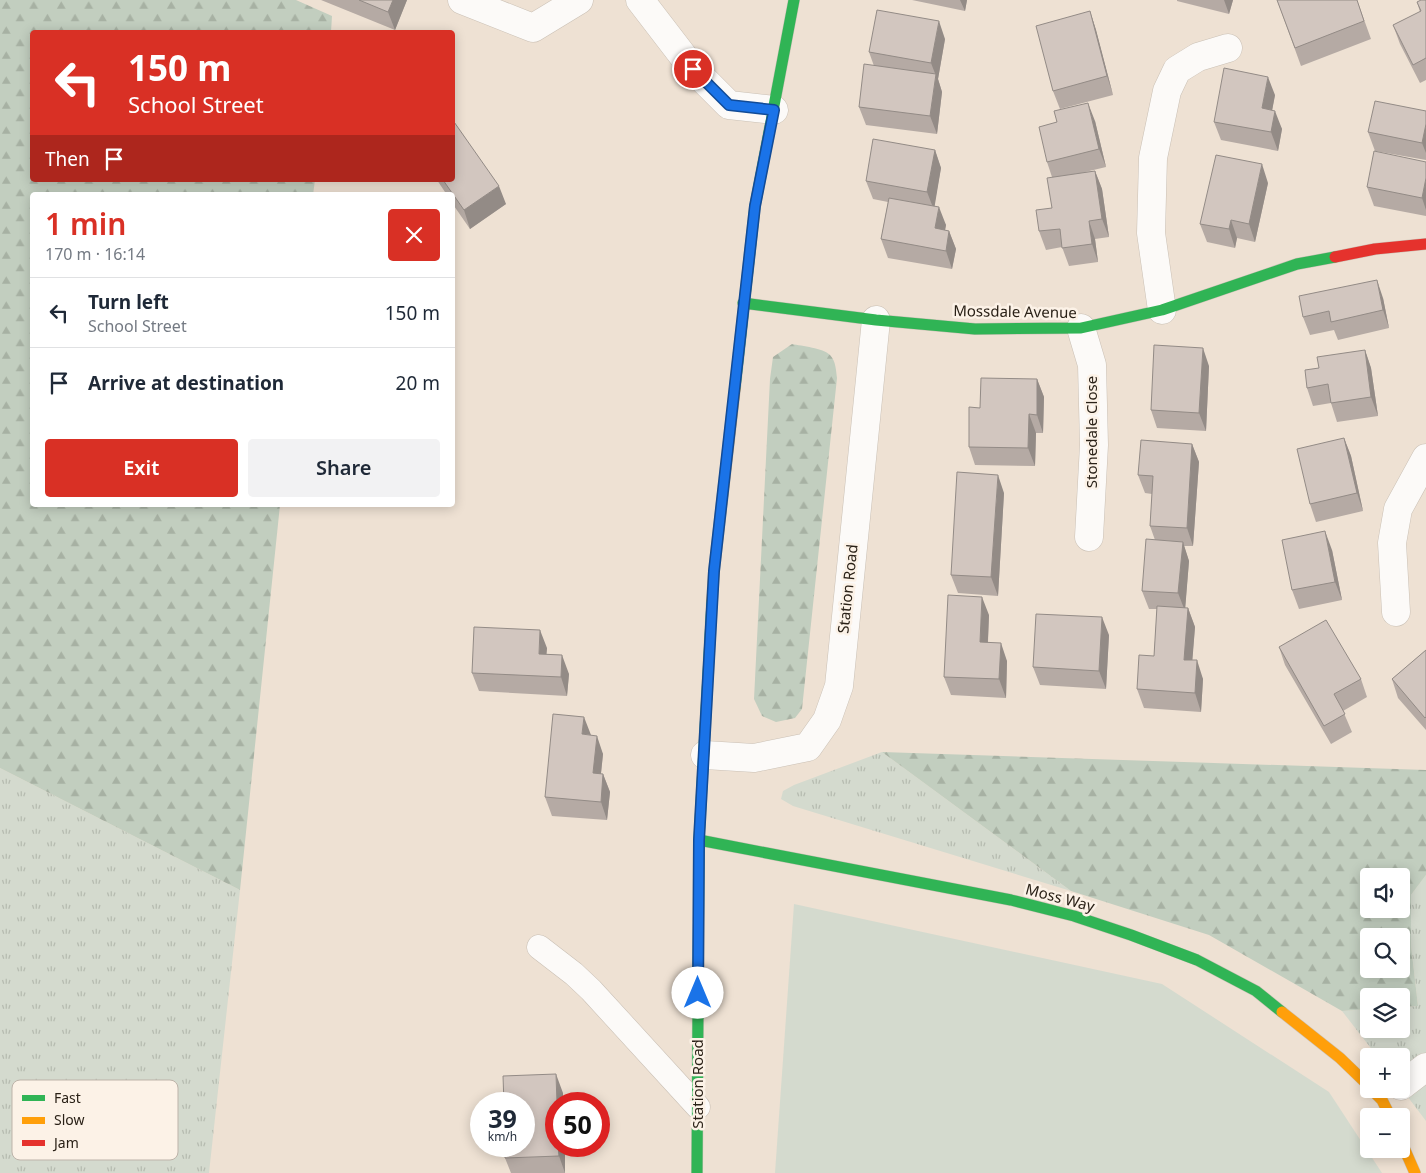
<!DOCTYPE html>
<html lang="en">
<head>
<meta charset="utf-8">
<style>
	body { margin:0; font-family:"Noto Sans",sans-serif; background:#f2f2f3; color:#1f2937; height:100vh; display:flex; flex-direction:column; font-size:19px; white-space:nowrap }
	* { box-sizing:border-box; margin:0 }
	p { font-size:16px; color:#747a83 }
	.icon { flex:none; width:28px; height:28px; fill:none; stroke:currentColor; stroke-width:2; stroke-linecap:round; stroke-linejoin:round }
	.map { position:relative; flex:1; overflow:hidden }
	.panel { position:absolute; left:30px; top:192px; width:425px; height:315px; display:flex; flex-direction:column; background:#fff; border-radius:5px; box-shadow:0 2px 12px #0003 }
	.panel>* { flex:none }
	.guide { position:absolute; left:30px; top:30px; width:425px; height:152px; border-radius:5px; box-shadow:0 2px 12px #0003; background:#d93025; color:#fff; overflow:hidden }
	.buttons { position:absolute; left:1360px; top:868px; display:grid; gap:10px }
	.buttons a { display:grid; place-items:center; width:50px; height:50px; border-radius:5px; background:#fff; box-shadow:0 2px 12px #0003; font-size:25px }
	.speed { position:absolute; left:470px; top:1092px; display:flex; gap:10px; font-size:25px; font-weight:700; text-align:center }
	.speed>* { display:grid; place-content:center; width:65px; height:65px; border-radius:50%; background:#fff; box-shadow:0 2px 12px #0003; line-height:1 }
	.speed small { font-size:12px; font-weight:400 }
	.speed .limit { border:8px solid #d22; background:#fff; color:#111 }
	.pin { position:absolute; display:grid; place-items:center; width:42px; height:42px; color:#fff; margin:-21px; border:2px solid #fff; border-radius:50%; box-shadow:0 1px 5px #0007 }
	.me { position:absolute; width:55px; margin:-28px; rotate:0deg; stroke-linejoin:round; filter:drop-shadow(0 0 4px #0008) }
	.turn { display:flex; align-items:center; gap:18px; height:105px; padding:0 15px; font-size:22px }
	.turn .icon { width:65px; height:65px; stroke-width:2.5 }
	.turn b { display:block; font-size:35px; line-height:42px }
	.then { display:flex; align-items:center; height:48px; padding:0 15px; background:#0003; gap:10px; font-size:19px }
	.round { display:grid; place-items:center; flex:none; width:52px; height:52px; border-radius:5px; background:#f2f2f3 }
	.summary { display:flex; align-items:center; justify-content:space-between; height:85px; padding:0 15px }
	h1 { font-size:30px; font-weight:600; line-height:38px; color:#d93025 }
	.button { display:flex; gap:10px; margin-top:auto; padding:10px 15px }
	.button a { flex:1; height:58px; border-radius:5px; background:#d93025; color:#fff; font-size:20px; font-weight:600; line-height:58px; text-align:center }
	.button a+a { background:#f2f2f3; color:#1f2937 }
	ul { padding:0; list-style:none }
	li { display:flex; align-items:center; gap:15px; height:70px; padding:0 15px; border-top:1px solid #e0e1e3 }
	li div { flex:1 }
	li b { display:block; font-size:19px }
	li em { font-style:normal }
	.map>svg:first-child { display:block }
	.grass { fill:url(#grass-tufts) }
	.forest { fill:url(#forest-firs); fill-rule:evenodd }
	.green { fill:#d4dace }
	.lines { fill:none; stroke-linecap:round; stroke-linejoin:round }
	.lane-casing { stroke:#cac0b5; stroke-width:25 }
	.street-casing { stroke:#cac0b5; stroke-width:29 }
	.fast-casing { stroke:#cac0b5; stroke-width:12 }
	.slow-casing { stroke:#cac0b5; stroke-width:12 }
	.jam-casing { stroke:#cac0b5; stroke-width:12 }
	.lane { stroke:#fcfaf8; stroke-width:24 }
	.street { stroke:#fcfaf8; stroke-width:28 }
	.fast { stroke:#30b455; stroke-width:11 }
	.slow { stroke:#ff9f0a; stroke-width:11 }
	.jam { stroke:#e5322d; stroke-width:11 }
	.wall { fill:#b5aaa4 }
	.shaded-wall { fill:#938b86 }
	.building { fill:#d2c6bf; stroke:#938b86 }
	.route-casing { stroke:#114b97; stroke-width:12 }
	.route { stroke:#1a73e8; stroke-width:9 }
	.labels { text-anchor:middle; stroke-width:5; stroke-linejoin:round; paint-order:stroke }
	.street-label { font-size:15px; fill:#2a2117; stroke:#fcf2e7 }
	.key { fill:#fcf2e7; stroke:#bdb3a9; stroke-width:1 }
	.key-label { font-size:14px; fill:#2a2117 }
</style>
</head>
<body>
<div class="map">
<svg width="1426" height="1173" viewBox="0 0 1426 1173">
	<defs>
		<pattern id="grass-tufts" width="24" height="20" patternUnits="userSpaceOnUse" patternTransform="scale(1.25)"><rect width="24" height="20" fill="#d4dace"/><path d="M3 7l-1-3M5 7V3M7 7l1-3M15 17l-1-3M17 17v-4M19 17l1-3" fill="none" stroke="#b6bbb0"/></pattern>
		<pattern id="forest-firs" width="22" height="20" patternUnits="userSpaceOnUse" patternTransform="scale(1.25)"><rect width="22" height="20" fill="#c2cebf"/><path d="M5 1l3.5 6h-7zM16 11l3.5 6h-7z" fill="#a7b1a3"/></pattern>
	</defs>
	<rect width="100%" height="100%" fill="#eee1d3"/>
	<path class="grass" d="M 882,752 L 1071,891 L 793,806 L 781,799 L 783,791 L 794,785 Z
		M 0,768 L 240,890 L 209,1173 L 0,1173 Z
		M 1426,875 L 1426,1121 L 1401,1088 L 1401,1056 L 1377,1056 L 1342,1011 L 1369,1009 L 1369,1029 L 1401,1029 L 1401,1007 L 1418,1006 L 1411,945 L 1411,895 Z"/>
	<path class="forest" d="M 0,0 L 296,0 L 332,16 L 331,32 L 32,32 L 32,180 L 315,180 L 313,195 L 32,195 L 32,505 L 280,505 L 240,890 L 0,768 Z
		M 792,344 C 802,346 823,348 830,355 C 836,361 836,371 837,378 L 802,709 L 795,718 L 776,722 L 762,716 L 754,699 L 770,379 L 773,357 Z
		M 882,752 L 1426,770 L 1426,875 L 1411,895 L 1411,945 L 1418,1006 L 1401,1007 L 1401,996 L 1369,996 L 1369,1009 L 1342,1011 L 1209,935 L 1071,891 ZM 1369,876 L 1401,876 L 1401,909 L 1369,909 ZM 1369,936 L 1401,936 L 1401,969 L 1369,969 Z"/>
	<path class="green" d="M 794,904 L 1162,984 L 1329,1092 L 1382,1173 L 775,1173 Z"/>
	<g class="lines">
		<defs>
			<path id="lane" d="M 539,947 L 574,974 L 591,990 L 698,1107"/>
			<path id="street" d="M 462,0 L 533,28 L 579,0
				M 640,0 L 693,69 L 729,105 L 774,110
				M 1162,310 L 1151,233 L 1153,158 L 1167,91 L 1177,70 L 1198,57 L 1228,48
				M 1081,328 L 1092,365 L 1094,445 L 1089,537
				M 1396,612 L 1392,543 L 1398,509 L 1426,458
				M 705,755 L 754,758 L 808,747 L 827,720 L 839,686 L 876,320
				M 1401,1086 L 1426,1067"/>
			<path id="fast" d="M 743,303 L 876,320 L 975,329 L 1081,328 L 1162,310 L 1297,264 L 1335,257
				M 735,388 L 755,206 L 794,0
				M 699,840 L 1011,900 L 1074,916 L 1131,935 L 1197,960 L 1256,991 L 1282,1012
				M 697,1173 L 699,840 L 712,601"/>
			<path id="slow" d="M 712,601 L 714,571 L 735,388
				M 1282,1012 L 1340,1058 L 1369,1086
				M 1371,1089 L 1382,1100 L 1390,1116
				M 1401,1141 L 1415,1173"/>
			<path id="jam" d="M 1335,257 L 1375,249 L 1426,244"/>
		</defs>
		<use href="#lane" class="lane-casing"/>
		<use href="#street" class="street-casing"/>
		<use href="#fast" class="fast-casing"/>
		<use href="#slow" class="slow-casing"/>
		<use href="#jam" class="jam-casing"/>
		<use href="#lane" class="lane"/>
		<use href="#street" class="street"/>
		<use href="#fast" class="fast"/>
		<use href="#slow" class="slow"/>
		<use href="#jam" class="jam"/>
	</g>
	<path class="wall" d="M 321,0 L 407,0 L 395,30 Z
		M 912,0 L 967,0 L 965,11 Z
		M 1177,0 L 1233,0 L 1229,14 L 1177,1 Z
		M 1277,0 L 1357,0 L 1371,39 L 1301,66 Z
		M 1426,0 L 1426,80 L 1420,83 L 1400,44 L 1393,25 L 1420,12 L 1417,2 Z
		M 1090,11 L 1096,30 L 1113,95 L 1060,109 L 1053,91 Z
		M 945,39 L 938,79 L 942,92 L 937,134 L 866,125 L 859,107 L 874,66 L 869,52 Z
		M 1275,95 L 1272,110 L 1282,129 L 1278,151 L 1221,140 L 1214,122 Z
		M 1426,111 L 1426,160 L 1375,151 L 1368,132 Z
		M 1095,121 L 1106,167 L 1085,172 L 1095,171 L 1102,189 L 1109,237 L 1095,239 L 1098,262 L 1069,266 L 1062,247 L 1046,250 L 1039,231 L 1052,208 L 1052,177 L 1047,162 Z
		M 935,150 L 941,168 L 934,206 L 946,225 L 945,230 L 949,231 L 956,249 L 952,269 L 888,258 L 881,239 L 888,202 L 873,199 L 866,181 Z
		M 1426,162 L 1426,216 L 1374,206 L 1367,187 Z
		M 437,180 L 452,180 L 506,204 L 470,229 L 452,203 L 452,195 L 447,195 Z
		M 1268,183 L 1255,242 L 1237,238 L 1235,248 L 1207,242 L 1200,224 Z
		M 1383,298 L 1389,328 L 1338,340 L 1334,330 L 1310,335 L 1303,317 Z
		M 1365,350 L 1371,368 L 1378,416 L 1337,422 L 1331,403 L 1313,406 L 1307,388 Z
		M 1209,366 L 1206,431 L 1157,428 L 1151,410 Z
		M 1037,379 L 1044,397 L 1043,433 L 1036,433 L 1035,466 L 975,465 L 969,447 L 980,408 Z
		M 1344,438 L 1351,456 L 1363,511 L 1316,522 L 1310,504 Z
		M 1192,444 L 1199,462 L 1193,546 L 1184,546 L 1189,561 L 1185,608 L 1188,608 L 1195,627 L 1192,660 L 1203,679 L 1201,712 L 1144,708 L 1137,689 L 1154,656 L 1157,609 L 1149,609 L 1142,591 L 1155,540 L 1150,526 L 1152,494 L 1145,493 L 1138,475 Z
		M 1004,493 L 998,596 L 958,593 L 951,575 Z
		M 1332,550 L 1342,600 L 1299,609 L 1292,590 Z
		M 989,615 L 988,642 L 1007,661 L 1006,698 L 951,695 L 944,677 Z
		M 1109,635 L 1106,689 L 1040,685 L 1033,667 Z
		M 1279,647 L 1361,679 L 1367,697 L 1343,711 L 1352,732 L 1331,744 L 1285,665 Z
		M 547,648 L 546,655 L 569,674 L 567,696 L 479,691 L 472,673 Z
		M 1426,650 L 1426,730 L 1398,698 L 1392,679 Z
		M 591,735 L 603,754 L 601,774 L 603,774 L 610,792 L 607,820 L 552,816 L 545,797 Z
		M 563,1093 L 563,1104 L 556,1104 L 556,1146 L 565,1146 L 565,1173 L 511,1173 L 505,1158 Z"/>
	<path class="shaded-wall" d="M 393,0 L 407,0 L 395,30 L 388,12 Z
		M 960,0 L 967,0 L 965,11 Z
		M 1224,0 L 1233,0 L 1229,14 Z
		M 1090,11 L 1096,30 L 1113,95 L 1107,76 Z
		M 939,21 L 945,39 L 938,79 L 942,92 L 937,134 L 930,116 L 936,76 L 931,63 Z
		M 1268,77 L 1275,95 L 1269,127 L 1262,108 Z
		M 1088,103 L 1095,121 L 1106,167 L 1099,149 Z
		M 1275,111 L 1282,129 L 1278,151 L 1271,132 Z
		M 1426,124 L 1426,153 L 1422,143 Z
		M 935,150 L 941,168 L 934,210 L 927,192 Z
		M 1262,164 L 1268,183 L 1255,242 L 1249,224 Z
		M 1095,171 L 1102,189 L 1109,237 L 1102,219 Z
		M 1426,178 L 1426,210 L 1422,198 Z
		M 499,186 L 506,204 L 470,229 L 464,210 Z
		M 939,207 L 946,225 L 942,246 L 935,228 Z
		M 1231,220 L 1237,238 L 1235,248 L 1229,229 Z
		M 1089,221 L 1095,239 L 1098,262 L 1092,244 Z
		M 949,231 L 956,249 L 952,269 L 946,251 Z
		M 1377,280 L 1383,298 L 1389,328 L 1383,310 Z
		M 1203,348 L 1209,366 L 1206,431 L 1199,413 Z
		M 1365,350 L 1371,368 L 1378,416 L 1371,397 Z
		M 1037,379 L 1044,397 L 1043,433 L 1037,415 Z
		M 1029,414 L 1036,433 L 1035,466 L 1028,448 Z
		M 1344,438 L 1351,456 L 1363,511 L 1357,493 Z
		M 1192,444 L 1199,462 L 1193,546 L 1187,528 Z
		M 998,475 L 1004,493 L 998,596 L 991,577 Z
		M 1325,531 L 1332,550 L 1342,600 L 1335,582 Z
		M 1183,542 L 1189,561 L 1185,611 L 1178,593 Z
		M 982,597 L 989,615 L 987,660 L 980,642 Z
		M 1188,608 L 1195,627 L 1191,678 L 1184,660 Z
		M 1102,617 L 1109,635 L 1106,689 L 1099,671 Z
		M 540,630 L 547,648 L 545,672 L 539,654 Z
		M 1001,643 L 1007,661 L 1006,698 L 999,679 Z
		M 562,655 L 569,674 L 567,696 L 561,677 Z
		M 1197,660 L 1203,679 L 1201,712 L 1195,693 Z
		M 584,717 L 591,735 L 582,734 Z
		M 597,736 L 603,754 L 599,791 L 593,773 Z
		M 603,774 L 610,792 L 607,820 L 601,802 Z
		M 556,1074 L 563,1093 L 563,1104 L 557,1104 Z
		M 558,1146 L 565,1146 L 565,1173 L 559,1156 Z"/>
	<path class="building" d="M 359,0 L 393,0 L 388,12 Z
		M 1277,0 L 1357,0 L 1364,21 L 1295,48 Z
		M 1421,0 L 1426,0 L 1426,58 L 1413,65 L 1393,25 L 1421,11 L 1417,2 Z
		M 877,10 L 939,21 L 931,63 L 869,52 Z
		M 1090,11 L 1107,76 L 1053,91 L 1036,26 Z
		M 864,64 L 936,74 L 930,116 L 859,107 Z
		M 1224,68 L 1268,77 L 1262,108 L 1275,111 L 1271,132 L 1214,122 Z
		M 1375,101 L 1426,111 L 1426,124 L 1422,143 L 1368,132 Z
		M 1088,103 L 1099,149 L 1047,162 L 1039,127 L 1057,122 L 1054,111 Z
		M 452,119 L 499,186 L 464,210 L 443,180 L 452,180 Z
		M 873,139 L 935,150 L 927,192 L 866,181 Z
		M 1374,151 L 1426,162 L 1426,178 L 1422,198 L 1367,187 Z
		M 1216,155 L 1262,164 L 1249,224 L 1231,220 L 1229,229 L 1200,224 Z
		M 1095,171 L 1102,219 L 1089,221 L 1092,244 L 1062,248 L 1060,229 L 1039,231 L 1036,210 L 1052,208 L 1047,178 Z
		M 889,198 L 939,207 L 935,228 L 949,231 L 946,251 L 881,239 Z
		M 1377,280 L 1383,310 L 1331,322 L 1329,311 L 1303,317 L 1299,296 Z
		M 1154,345 L 1203,348 L 1199,413 L 1151,410 Z
		M 1365,350 L 1371,397 L 1331,403 L 1328,384 L 1307,388 L 1305,370 L 1319,368 L 1317,357 Z
		M 981,378 L 1037,379 L 1037,415 L 1029,414 L 1028,448 L 969,447 L 969,407 L 980,408 Z
		M 1344,438 L 1357,493 L 1310,504 L 1297,449 Z
		M 1141,440 L 1192,444 L 1187,528 L 1150,526 L 1153,476 L 1138,475 Z
		M 957,472 L 998,475 L 991,577 L 951,575 Z
		M 1325,531 L 1335,582 L 1292,590 L 1282,540 Z
		M 1146,539 L 1183,542 L 1178,593 L 1142,591 Z
		M 948,595 L 982,597 L 980,642 L 1001,643 L 999,679 L 944,677 Z
		M 1157,606 L 1188,608 L 1184,660 L 1197,660 L 1195,693 L 1137,689 L 1139,655 L 1154,656 Z
		M 1036,614 L 1102,617 L 1099,671 L 1033,667 Z
		M 1326,620 L 1361,679 L 1334,694 L 1345,714 L 1324,726 L 1279,647 Z
		M 474,627 L 540,630 L 539,654 L 562,655 L 561,677 L 472,673 Z
		M 1426,650 L 1426,717 L 1425,718 L 1392,679 Z
		M 553,714 L 584,717 L 582,734 L 597,736 L 593,773 L 603,774 L 601,802 L 545,797 Z
		M 556,1074 L 557,1104 L 556,1104 L 556,1146 L 558,1146 L 559,1156 L 505,1158 L 505,1146 L 524,1146 L 524,1104 L 504,1104 L 503,1076 Z"/>
	<g class="lines">
		<defs>
			<path id="route" d="M 693,69 L 729,105 L 774,110 L 755,206 L 714,571 L 699,840 L 698,993"/>
		</defs>
		<use href="#route" class="route-casing"/>
		<use href="#route" class="route"/>
	</g>
	<g class="labels">
		<g class="street-label">
			<text transform="translate(1015 312) rotate(1)" y="5">Mossdale Avenue</text>
			<text transform="translate(1092 432) rotate(-90)" y="5">Stonedale Close</text>
			<text transform="translate(848 589) rotate(-84)" y="5">Station Road</text>
			<text transform="translate(1060 898) rotate(15)" y="5">Moss Way</text>
			<text transform="translate(698 1084) rotate(-90)" y="5">Station Road</text>
		</g>
	</g>
	<rect x="12" y="1080" width="166" height="80" rx="8" class="key"/>
	<rect x="22" y="1095" width="23" height="6" fill="#30b455"/>
	<rect x="22" y="1117" width="23" height="7" fill="#ff9f0a"/>
	<rect x="22" y="1140" width="23" height="6" fill="#e5322d"/>
	<g class="key-label">
		<text x="54" y="1103">Fast</text>
		<text x="54" y="1125">Slow</text>
		<text x="54" y="1148">Jam</text>
	</g>
</svg>
<div class="buttons">
<a><svg class="icon" aria-label="sound" viewBox="0 0 24 24"><path d="M4 9h4l5-4v14l-5-4H4zM17 9q2 3 0 6"/></svg></a>
<a><svg class="icon" aria-label="search" viewBox="0 0 24 24"><circle cx="10" cy="10" r="6"/><path d="M15 15l6 6"/></svg></a>
<a><svg class="icon" aria-label="layers" viewBox="0 0 24 24"><path d="M12 4l9 5-9 5-9-5zM3 14l9 5 9-5"/></svg></a>
<a>+</a>
<a>−</a>
</div>
<div class="speed"><div>39<small>km/h</small></div><div class="limit">50</div></div>
<div class="pin" style="left:693px;top:69px;background:#d93025"><svg class="icon" aria-label="arrive" viewBox="0 0 24 24"><path d="M6 21V4h12l-3 4 3 4H6"/></svg></div>
<svg class="me" style="left:698px;top:993px" viewBox="-20 -20 40 40"><circle r="19" fill="#fff"/><path d="M0-13L10 11 0 6-10 11z" fill="#1a73e8"/></svg>
<div class="guide">
<div class="turn"><svg class="icon" aria-label="left" viewBox="0 0 24 24"><path d="M17 20v-9H6M10 6l-5 5 5 5"/></svg><div><b>150 m</b>School Street</div></div>
<div class="then">Then<svg class="icon" aria-label="arrive" viewBox="0 0 24 24"><path d="M6 21V4h12l-3 4 3 4H6"/></svg></div>
</div>
<section class="panel">
<div class="summary"><div><h1>1 min</h1><p>170 m · 16:14</p></div><a class="round" style="background:#d93025;color:#fff"><svg class="icon" aria-label="close" viewBox="0 0 24 24"><path d="M6 6l12 12M18 6L6 18"/></svg></a></div>
<ul>
<li><svg class="icon" aria-label="left" viewBox="0 0 24 24"><path d="M17 20v-9H6M10 6l-5 5 5 5"/></svg><div><b>Turn left</b><p>School Street</p></div><em>150 m</em></li>
<li><svg class="icon" aria-label="arrive" viewBox="0 0 24 24"><path d="M6 21V4h12l-3 4 3 4H6"/></svg><div><b>Arrive at destination</b></div><em>20 m</em></li>
</ul>
<div class="button"><a>Exit</a><a>Share</a></div>
</section>
</div>
</body>
</html>
